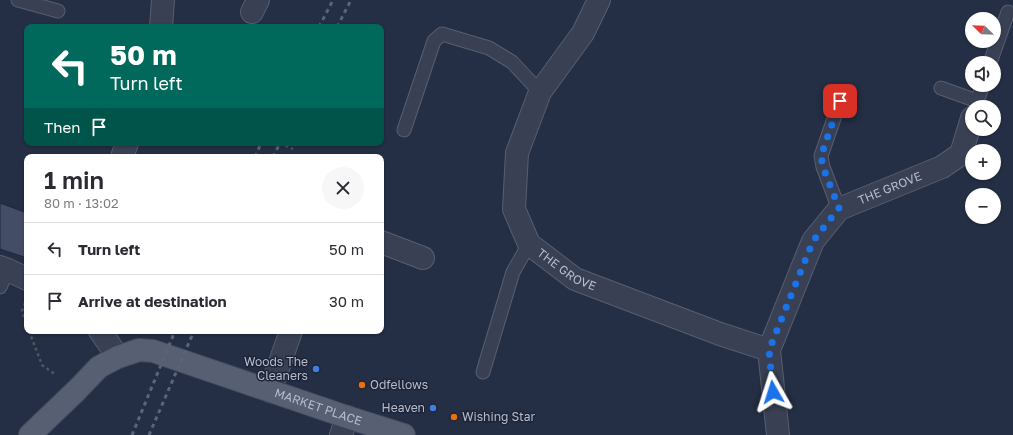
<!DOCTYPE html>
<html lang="en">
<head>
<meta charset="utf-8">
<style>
	body { margin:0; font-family:"Golos Text",sans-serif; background:#f7f7f7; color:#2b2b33; height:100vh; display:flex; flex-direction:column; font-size:15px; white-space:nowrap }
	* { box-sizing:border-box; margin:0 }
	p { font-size:13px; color:#7c7c81 }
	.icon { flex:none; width:22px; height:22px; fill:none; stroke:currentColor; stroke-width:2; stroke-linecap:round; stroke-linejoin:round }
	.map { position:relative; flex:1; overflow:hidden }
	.panel { position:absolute; left:24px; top:154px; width:360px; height:180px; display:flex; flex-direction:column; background:#fff; border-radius:8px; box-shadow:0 1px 3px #0004 }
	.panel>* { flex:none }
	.banner { position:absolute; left:24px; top:24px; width:360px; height:122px; border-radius:8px; box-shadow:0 1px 3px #0004; background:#00695c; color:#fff; overflow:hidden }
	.needle { width:26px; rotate:293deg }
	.controls { position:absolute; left:965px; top:12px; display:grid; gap:8px }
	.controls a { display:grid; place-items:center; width:36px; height:36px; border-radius:50%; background:#fff; box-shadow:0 1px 3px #0004; font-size:20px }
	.pin { position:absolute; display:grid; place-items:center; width:34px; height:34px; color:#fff; margin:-17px; border-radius:8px; box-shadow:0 2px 6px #0006 }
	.me { position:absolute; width:44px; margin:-22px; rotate:354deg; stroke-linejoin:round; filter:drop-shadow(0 0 3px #0008) }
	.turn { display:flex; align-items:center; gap:14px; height:84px; padding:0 20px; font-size:18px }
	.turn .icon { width:52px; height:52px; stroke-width:2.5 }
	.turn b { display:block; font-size:28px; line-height:34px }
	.then { display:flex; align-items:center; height:38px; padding:0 20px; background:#0003; gap:8px; font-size:15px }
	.round { display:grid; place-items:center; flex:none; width:42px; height:42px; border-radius:21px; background:#f7f7f7 }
	.head { display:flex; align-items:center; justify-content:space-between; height:68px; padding:0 20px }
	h1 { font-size:24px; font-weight:600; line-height:30px }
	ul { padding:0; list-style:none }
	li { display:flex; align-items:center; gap:12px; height:52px; padding:0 20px; border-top:1px solid #e1e1e2 }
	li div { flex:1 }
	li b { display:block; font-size:15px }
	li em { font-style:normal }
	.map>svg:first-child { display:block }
	.building { fill:#434d66; stroke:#20273b }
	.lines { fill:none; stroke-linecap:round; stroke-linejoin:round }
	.service-casing { stroke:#575e71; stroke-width:15 }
	.minor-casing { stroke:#575e71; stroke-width:24 }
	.tertiary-casing { stroke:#575e71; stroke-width:24 }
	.primary-casing { stroke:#43495d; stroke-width:24 }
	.path { stroke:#455a61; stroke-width:2.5; stroke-dasharray:3 3; stroke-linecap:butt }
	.service { stroke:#394053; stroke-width:13 }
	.minor { stroke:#394053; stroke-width:22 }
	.tertiary { stroke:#394053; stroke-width:22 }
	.primary { stroke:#575f73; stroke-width:22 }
	.rail { stroke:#5b647b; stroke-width:3; stroke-dasharray:4 4; stroke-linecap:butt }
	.route { stroke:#1a73e8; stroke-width:7; stroke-dasharray:0 12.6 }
	.shop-dot { fill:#3f7fe0; stroke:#1e2539; stroke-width:1.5 }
	.food-dot { fill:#e8710a; stroke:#1e2539; stroke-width:1.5 }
	.labels { text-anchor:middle; stroke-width:3; stroke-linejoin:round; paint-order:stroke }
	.street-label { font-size:12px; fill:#b6bccd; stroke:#1e2539 }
	.poi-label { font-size:12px; fill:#b6bccd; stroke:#1e2539; text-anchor:end }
</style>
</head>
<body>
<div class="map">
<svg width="1013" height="435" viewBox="0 0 1013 435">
	<rect width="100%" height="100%" fill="#242e44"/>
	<path class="building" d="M 0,203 L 27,213 L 27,258 L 0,249 Z"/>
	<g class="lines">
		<defs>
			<path id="service" d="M 18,0 L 58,11
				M 990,63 L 1008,12
				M 941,88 L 977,101 L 983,85
				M 404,130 L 434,41 L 442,34 L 489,48 L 512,62 L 540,92
				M 839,209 L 823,167 L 821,156 L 840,101
				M 0,287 L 8,270
				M 483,372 L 513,272 L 529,244"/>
			<g id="minor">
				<path id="s1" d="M 599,0 L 583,33 L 540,92 L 517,153 L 514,209 L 529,244 L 575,279 L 720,334 L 769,350"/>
				<path d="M 252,12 L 258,0"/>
				<path d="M 381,242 L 423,258"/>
				<path d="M 270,391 L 291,331"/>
				<path id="s2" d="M 778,435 L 769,350 L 813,241 L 839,209 L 942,167 L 961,154 L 972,118"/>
			</g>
			<path id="tertiary" d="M 161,27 L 163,0
				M 122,157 L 127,143
				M 0,267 L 8,270 L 27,279
				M 100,331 L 118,357
				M 341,435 L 347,417"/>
			<g id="primary">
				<path id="s3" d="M 30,435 L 77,390 L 99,367 L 118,357 L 139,350 L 153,351 L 347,417 L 404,435"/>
			</g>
		</defs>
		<use href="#service" class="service-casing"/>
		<use href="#minor" class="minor-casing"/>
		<use href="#tertiary" class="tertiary-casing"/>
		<use href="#primary" class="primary-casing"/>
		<path class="path" d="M 280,143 L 293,149
			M 25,303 L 22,311 L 27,326
			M 29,331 L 42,365 L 56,375"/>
		<use href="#service" class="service"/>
		<use href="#minor" class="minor"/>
		<use href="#tertiary" class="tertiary"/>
		<use href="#primary" class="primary"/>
		<path class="rail" d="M 319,27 L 333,0
			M 337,27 L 351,0
			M 255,157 L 261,143
			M 273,157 L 280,143
			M 132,435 L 175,331
			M 149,435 L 194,331"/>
	</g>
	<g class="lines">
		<path class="route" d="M 773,392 L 769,350 L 813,241 L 839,208 L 823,167 L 821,156 L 840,101"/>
	</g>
	<g class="shop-dot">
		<circle cx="316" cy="369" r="4"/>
		<circle cx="433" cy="408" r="4"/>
	</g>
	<g class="food-dot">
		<circle cx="362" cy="385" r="4"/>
		<circle cx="454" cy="417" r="4"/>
	</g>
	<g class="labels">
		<g class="street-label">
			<text dy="4" stroke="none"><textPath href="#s2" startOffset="299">THE GROVE</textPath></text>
			<text dy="4" stroke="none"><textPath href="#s1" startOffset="315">THE GROVE</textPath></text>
			<text dy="4" stroke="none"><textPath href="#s3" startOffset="329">MARKET PLACE</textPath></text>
		</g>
		<g class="poi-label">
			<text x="308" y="366">Woods The<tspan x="308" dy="14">Cleaners</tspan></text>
			<text x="370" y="389" text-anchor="start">Odfellows</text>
			<text x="425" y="412">Heaven</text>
			<text x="462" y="421" text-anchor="start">Wishing Star</text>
		</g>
	</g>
</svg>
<div class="controls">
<a><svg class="needle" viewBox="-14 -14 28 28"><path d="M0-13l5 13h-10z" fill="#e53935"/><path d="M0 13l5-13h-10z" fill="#7c7c81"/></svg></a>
<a><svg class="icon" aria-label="sound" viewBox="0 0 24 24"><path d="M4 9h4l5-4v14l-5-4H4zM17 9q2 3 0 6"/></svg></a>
<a><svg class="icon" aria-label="search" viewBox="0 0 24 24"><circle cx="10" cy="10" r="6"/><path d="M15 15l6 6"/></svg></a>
<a>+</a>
<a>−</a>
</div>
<div class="pin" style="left:840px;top:101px;background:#d93025"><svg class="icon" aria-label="arrive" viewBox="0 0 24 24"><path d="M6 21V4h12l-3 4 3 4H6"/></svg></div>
<svg class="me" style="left:773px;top:392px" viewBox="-20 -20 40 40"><path d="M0-17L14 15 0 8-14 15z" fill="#1a73e8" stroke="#fff" stroke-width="4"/></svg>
<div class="banner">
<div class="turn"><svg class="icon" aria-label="left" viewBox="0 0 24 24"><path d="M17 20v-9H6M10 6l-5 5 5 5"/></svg><div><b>50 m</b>Turn left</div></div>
<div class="then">Then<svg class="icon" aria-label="arrive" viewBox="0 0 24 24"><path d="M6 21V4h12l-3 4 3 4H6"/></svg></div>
</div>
<section class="panel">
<div class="head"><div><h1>1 min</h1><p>80 m · 13:02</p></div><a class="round"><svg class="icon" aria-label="close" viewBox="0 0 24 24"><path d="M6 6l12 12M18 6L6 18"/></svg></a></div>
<ul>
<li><svg class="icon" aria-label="left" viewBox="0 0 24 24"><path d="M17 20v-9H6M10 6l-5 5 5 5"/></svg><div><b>Turn left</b></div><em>50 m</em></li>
<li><svg class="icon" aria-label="arrive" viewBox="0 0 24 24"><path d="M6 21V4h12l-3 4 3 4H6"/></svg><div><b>Arrive at destination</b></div><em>30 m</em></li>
</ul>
</section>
</div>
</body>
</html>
